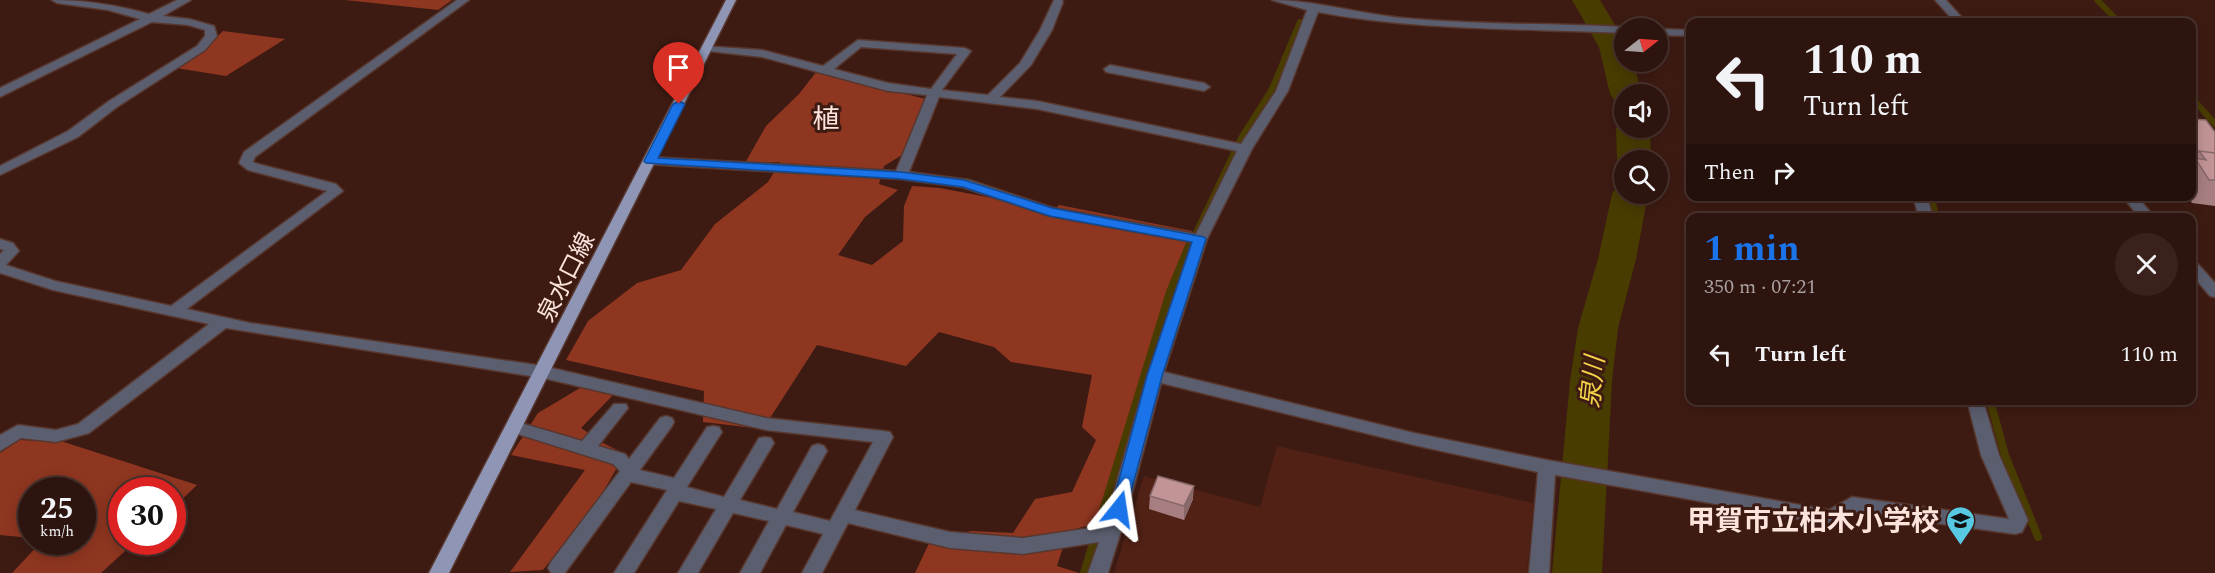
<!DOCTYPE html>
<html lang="en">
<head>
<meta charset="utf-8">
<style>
	body { margin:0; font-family:Spectral,"Noto Sans JP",serif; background:#3a211c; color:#f1f3f6; height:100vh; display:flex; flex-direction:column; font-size:22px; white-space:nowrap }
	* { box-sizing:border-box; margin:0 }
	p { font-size:20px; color:#a79e9e }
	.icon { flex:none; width:33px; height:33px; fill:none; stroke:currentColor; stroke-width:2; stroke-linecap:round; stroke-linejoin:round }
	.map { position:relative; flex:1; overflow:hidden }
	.details { position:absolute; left:1686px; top:213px; width:510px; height:192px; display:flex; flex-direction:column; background:#2e140e; border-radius:12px; box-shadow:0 3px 15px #0003,0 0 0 2px #49332e }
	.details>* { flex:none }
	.guide { position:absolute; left:1686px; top:18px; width:510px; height:183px; border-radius:12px; box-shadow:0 3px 15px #0003,0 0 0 2px #49332e; background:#2e140e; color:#f1f3f6; overflow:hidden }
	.needle { width:39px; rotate:73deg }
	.controls { position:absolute; left:1614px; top:18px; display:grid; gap:12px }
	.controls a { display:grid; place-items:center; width:54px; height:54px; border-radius:50%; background:#2e140e; box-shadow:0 3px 15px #0003,0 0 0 2px #49332e; font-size:30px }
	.speed { position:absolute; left:18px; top:477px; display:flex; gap:12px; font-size:30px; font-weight:700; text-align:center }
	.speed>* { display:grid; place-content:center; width:78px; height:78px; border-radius:50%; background:#2e140e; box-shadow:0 3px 15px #0003,0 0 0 2px #49332e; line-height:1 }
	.speed small { font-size:15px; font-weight:400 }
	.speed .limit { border:9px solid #d22; background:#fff; color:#111 }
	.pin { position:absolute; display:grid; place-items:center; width:51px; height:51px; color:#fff; margin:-62px -26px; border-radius:50% 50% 50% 0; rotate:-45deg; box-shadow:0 0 6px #0007 }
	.pin .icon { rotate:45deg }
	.me { position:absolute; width:66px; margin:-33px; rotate:15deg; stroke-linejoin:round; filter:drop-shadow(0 0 4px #0008) }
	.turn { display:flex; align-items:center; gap:21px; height:126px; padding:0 18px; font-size:27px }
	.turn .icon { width:78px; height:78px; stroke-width:2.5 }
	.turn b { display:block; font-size:42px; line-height:51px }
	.then { display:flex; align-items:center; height:57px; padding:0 18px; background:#0003; gap:12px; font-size:22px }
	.round { display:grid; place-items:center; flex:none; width:63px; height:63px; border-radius:32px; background:#3a211c }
	.headline { display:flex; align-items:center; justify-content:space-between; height:102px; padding:0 18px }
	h1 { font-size:36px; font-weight:700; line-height:45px; color:#1a73e8 }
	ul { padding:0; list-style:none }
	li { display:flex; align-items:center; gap:18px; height:78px; padding:0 18px }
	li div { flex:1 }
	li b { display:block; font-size:22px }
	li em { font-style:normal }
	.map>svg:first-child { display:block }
	.green { fill:#522115 }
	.forest { fill:#8f3620 }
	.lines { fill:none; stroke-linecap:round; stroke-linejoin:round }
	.stream-far1 { stroke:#493c00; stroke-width:6 }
	.stream { stroke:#493c00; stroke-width:8 }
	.river { fill:#493c00; fill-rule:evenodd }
	.minor-casing { stroke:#58372f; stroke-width:3 }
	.major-casing { stroke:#58372f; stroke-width:3 }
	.minor { fill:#5b5e6e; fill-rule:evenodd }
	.major { fill:#8e95b5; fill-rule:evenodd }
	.wall { fill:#a77f81 }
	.shaded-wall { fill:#886869 }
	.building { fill:#c29496; stroke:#886869; stroke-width:1.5 }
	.route { fill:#1a73e8; stroke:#114b97; stroke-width:1.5 }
	.labels { text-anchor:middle; stroke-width:6; stroke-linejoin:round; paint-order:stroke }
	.street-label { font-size:24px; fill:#fce4dd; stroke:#3d1b13 }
	.water-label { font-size:26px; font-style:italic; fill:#f5d348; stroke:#3d1b13 }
	.quarter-label { font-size:27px; fill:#fce4dd; stroke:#3d1b13 }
	.near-poi-label { font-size:28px; font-weight:bold; fill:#fce4dd; stroke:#3d1b13; text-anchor:end }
</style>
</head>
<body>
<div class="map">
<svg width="2215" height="573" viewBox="0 0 2215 573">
	<rect width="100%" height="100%" fill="#3d1b13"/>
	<path class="green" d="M 1277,446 L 1533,503 L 1527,573 L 1114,573 L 1144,476 L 1260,507 Z"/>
	<path class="forest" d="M 345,0 L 452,0 L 438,10 Z
		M 223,31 L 285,39 L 226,76 L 176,68 L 206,48 Z
		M 817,71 L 937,102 C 930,135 912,150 884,166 L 879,184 L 898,190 L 865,217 L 838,255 L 872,265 L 903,241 L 904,206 L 912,186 L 940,188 L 1054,210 L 1059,205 L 1192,231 L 1104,521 L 1068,531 L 1057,566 L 1079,573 L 915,573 L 931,539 L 971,531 L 1013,533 L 1035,499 L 1072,492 L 1096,440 L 1082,427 L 1092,375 L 1011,362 L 994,347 L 939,332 L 906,366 L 817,345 L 763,429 L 703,422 L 704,391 L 566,360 L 588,321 L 637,283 L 681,270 L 715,224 L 768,182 L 780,162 L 745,163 L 766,126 L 799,94 Z
		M 580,388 L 614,394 L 581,428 L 603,443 L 625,454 L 600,497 L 543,570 L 510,572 L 585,470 L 511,455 L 538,413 Z
		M 20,440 L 64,442 L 197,485 L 173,508 L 172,490 L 122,490 L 122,542 L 135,542 L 101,573 L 12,573 L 41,542 L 82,542 L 82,490 L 32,490 L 31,538 L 0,535 L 0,453 Z"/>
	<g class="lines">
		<path class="stream-far1" d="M 2097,0 L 2119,22
			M 2192,98 L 2215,124
			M 1931,196 L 1937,218
			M 1189,247 L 1241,138 L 1272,89 L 1300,22"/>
		<path class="stream" d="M 1990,400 L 2005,455 L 2038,537
			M 1084,573 L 1170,292 L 1189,246"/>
		<path class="river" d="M 1572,0 L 1600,0 L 1624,40 L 1624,62 L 1633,62 L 1642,94 L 1624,94 L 1624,103 L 1615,101 L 1610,94 L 1599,47 Z
			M 1624,120 L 1624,128 L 1650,128 L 1651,160 L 1624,160 L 1624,168 L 1617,160 L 1616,128 Z
			M 1624,185 L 1624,194 L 1648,194 L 1636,259 L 1618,328 L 1612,381 L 1602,573 L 1552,573 L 1570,381 L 1578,328 L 1598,259 L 1612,194 L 1617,186 Z"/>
		<defs>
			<path id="minor" d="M 52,0 C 86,0 116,5 149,14 L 177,0 L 191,0 L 163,16 L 189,19 L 214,26 L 217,36 L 205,50 L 117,107 L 78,137 L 0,175 L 0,166 L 68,131 L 109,101 L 197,46 L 205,36 L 205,30 L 188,25 L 152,22 L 0,97 L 0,88 L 140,19 L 108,10 L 57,3 Z
				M 457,0 L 469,0 L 255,157 L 253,162 L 258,164 L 336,184 L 343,191 L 187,309 L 250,323 L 543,366 L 766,418 L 884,431 L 890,432 L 893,437 L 855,510 L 950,532 L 1023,538 L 1104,526 L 1147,376 L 1192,242 L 1050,216 L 962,187 L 901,179 L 645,164 L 643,161 L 650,157 L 896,171 L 927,95 L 888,91 L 762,57 L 708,51 L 704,50 L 704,46 L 762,50 L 823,66 L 858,40 L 965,48 L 971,51 L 942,90 L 988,95 L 1020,63 L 1040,30 L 1054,0 L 1062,0 L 1063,2 L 1052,30 L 1031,65 L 1000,97 L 1037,101 L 1241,144 L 1276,91 L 1307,10 L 1272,0 C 1313,0 1360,14 1403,18 C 1477,25 1550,23 1624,27 L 1629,28 L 1624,28 L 1624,33 C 1521,28 1419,31 1318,12 L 1288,91 L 1252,149 L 1207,239 L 1164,372 L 1414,433 L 1547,460 L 1829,510 L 1852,497 L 2009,519 L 1981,455 L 1967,400 L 1983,400 L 1999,455 L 2028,520 L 2022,532 L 2015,534 L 1855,512 L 1832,525 L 1555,475 L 1549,573 L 1529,573 L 1538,472 L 1414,445 L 1161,383 L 1128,509 L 1108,573 L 1088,573 L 1099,542 L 1023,554 L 950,548 L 848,523 L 822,573 L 802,573 L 823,534 L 786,525 L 760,573 L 740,573 L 769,521 L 733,513 L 698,573 L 678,573 L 716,509 L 679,501 L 634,573 L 614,573 L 667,490 L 631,482 L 565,573 L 551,573 L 548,568 L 551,562 L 620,471 L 613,464 L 508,431 L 505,427 L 508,423 L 514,421 L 582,441 L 614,404 L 626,404 L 628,408 L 598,446 L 625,454 L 629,459 L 660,418 L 666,416 L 672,418 L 674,422 L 672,426 L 640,470 L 674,478 L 707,427 L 713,426 L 719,427 L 722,432 L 687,487 L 724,497 L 759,438 L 765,437 L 771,438 L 774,443 L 740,500 L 777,509 L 812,446 L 818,444 L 824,446 L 827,451 L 793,512 L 830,521 L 873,442 L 766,430 L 543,378 L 226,328 L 89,433 L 56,442 L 21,438 L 0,451 L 0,435 L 18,425 L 56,430 L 78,424 L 209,324 L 53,290 L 0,273 L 0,254 L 4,250 L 0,249 L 0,239 L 13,243 L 19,251 L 6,265 L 55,281 L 171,306 L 327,191 L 248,170 L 239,163 L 244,152 ZM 861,47 L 957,54 L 931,89 L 888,83 L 834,69 ZM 939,97 L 1037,109 L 1237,151 L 1196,234 L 1053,208 L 969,180 L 909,172 Z
				M 1935,0 L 1946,0 L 1966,22 L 1955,22 Z
				M 1658,29 L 1690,30 L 1690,36 L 1658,35 Z
				M 1110,65 L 1204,83 L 1210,87 L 1204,91 L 1106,72 L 1104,69 Z
				M 1913,196 L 1927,196 L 1933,218 L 1919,218 Z
				M 2122,196 L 2137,196 L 2155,218 L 2140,218 Z
				M 2192,261 L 2197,263 L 2215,283 L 2215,297 L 2210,296 L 2192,275 Z"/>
			<path id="major" d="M 726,0 L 736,0 L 449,573 L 429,573 Z"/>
		</defs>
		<use href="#minor" class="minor-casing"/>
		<use href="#major" class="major-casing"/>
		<use href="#minor" class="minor"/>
		<use href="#major" class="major"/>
	</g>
	<path class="wall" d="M 2192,119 L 2215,132 L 2215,206 L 2192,203 L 2188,196 L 2192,196 Z
		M 1150,496 L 1193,499 L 1184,520 L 1149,509 Z"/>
	<path class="shaded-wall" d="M 1194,486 L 1193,499 L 1184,520 L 1184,506 Z"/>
	<path class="building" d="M 2192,119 L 2206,120 L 2215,132 L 2215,153 L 2199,151 L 2197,154 L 2192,153 Z
		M 2199,151 L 2215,153 L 2215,180 L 2209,180 L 2195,158 L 2206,160 Z
		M 1158,476 L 1194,486 L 1184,506 L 1150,496 Z"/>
	<path class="route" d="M 679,101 L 685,104 L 658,158 L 901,172 L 964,180 L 1052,208 L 1204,237 L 1206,239 L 1162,376 L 1125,514 L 1119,516 L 1113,514 L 1111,509 L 1147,376 L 1192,242 L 1050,216 L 963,187 L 901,179 L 646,163 L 644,161 L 673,104 Z"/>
	<defs>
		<symbol id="school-pin" viewBox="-11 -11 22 30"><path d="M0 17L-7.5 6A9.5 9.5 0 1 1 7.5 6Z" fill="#57c9e3" stroke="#3d1b13"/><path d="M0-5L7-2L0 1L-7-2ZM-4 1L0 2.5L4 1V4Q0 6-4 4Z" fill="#111"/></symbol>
	</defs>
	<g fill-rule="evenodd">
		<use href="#school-pin" x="1944" y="504" width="33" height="45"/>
	</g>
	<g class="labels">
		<g class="street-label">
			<text transform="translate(566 277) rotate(-63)" y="8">泉水口線</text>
		</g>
		<g class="water-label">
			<text transform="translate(1592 382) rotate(-84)" y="9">泉川</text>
		</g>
		<g class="quarter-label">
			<text x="826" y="128">植</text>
		</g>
		<g class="near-poi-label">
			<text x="1939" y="530">甲賀市立柏木小学校</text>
		</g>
	</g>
</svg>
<div class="controls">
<a><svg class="needle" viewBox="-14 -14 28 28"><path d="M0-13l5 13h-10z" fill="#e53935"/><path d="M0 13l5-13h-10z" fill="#a79e9e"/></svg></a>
<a><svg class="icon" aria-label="sound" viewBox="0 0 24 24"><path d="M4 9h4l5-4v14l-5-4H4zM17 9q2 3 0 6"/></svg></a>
<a><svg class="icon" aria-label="search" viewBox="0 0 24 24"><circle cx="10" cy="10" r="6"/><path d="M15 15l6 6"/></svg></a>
</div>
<div class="speed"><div>25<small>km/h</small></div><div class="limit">30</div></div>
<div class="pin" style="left:679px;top:104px;background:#d93025"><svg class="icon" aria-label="arrive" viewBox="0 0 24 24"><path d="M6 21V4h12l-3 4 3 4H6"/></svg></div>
<svg class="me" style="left:1119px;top:509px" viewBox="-20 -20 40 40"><path d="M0-17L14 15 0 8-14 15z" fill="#1a73e8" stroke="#fff" stroke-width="4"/></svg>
<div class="guide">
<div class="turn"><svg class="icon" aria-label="left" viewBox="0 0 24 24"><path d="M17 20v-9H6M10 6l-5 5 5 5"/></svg><div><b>110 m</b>Turn left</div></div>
<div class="then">Then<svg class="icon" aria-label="right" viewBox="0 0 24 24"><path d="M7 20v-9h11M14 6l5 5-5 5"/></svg></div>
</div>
<section class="details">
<div class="headline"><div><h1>1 min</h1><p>350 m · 07:21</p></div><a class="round"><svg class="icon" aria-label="close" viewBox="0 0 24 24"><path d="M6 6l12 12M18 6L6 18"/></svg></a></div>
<ul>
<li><svg class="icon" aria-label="left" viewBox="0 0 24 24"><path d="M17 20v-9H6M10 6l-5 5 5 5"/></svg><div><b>Turn left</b></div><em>110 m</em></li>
</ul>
</section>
</div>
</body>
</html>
